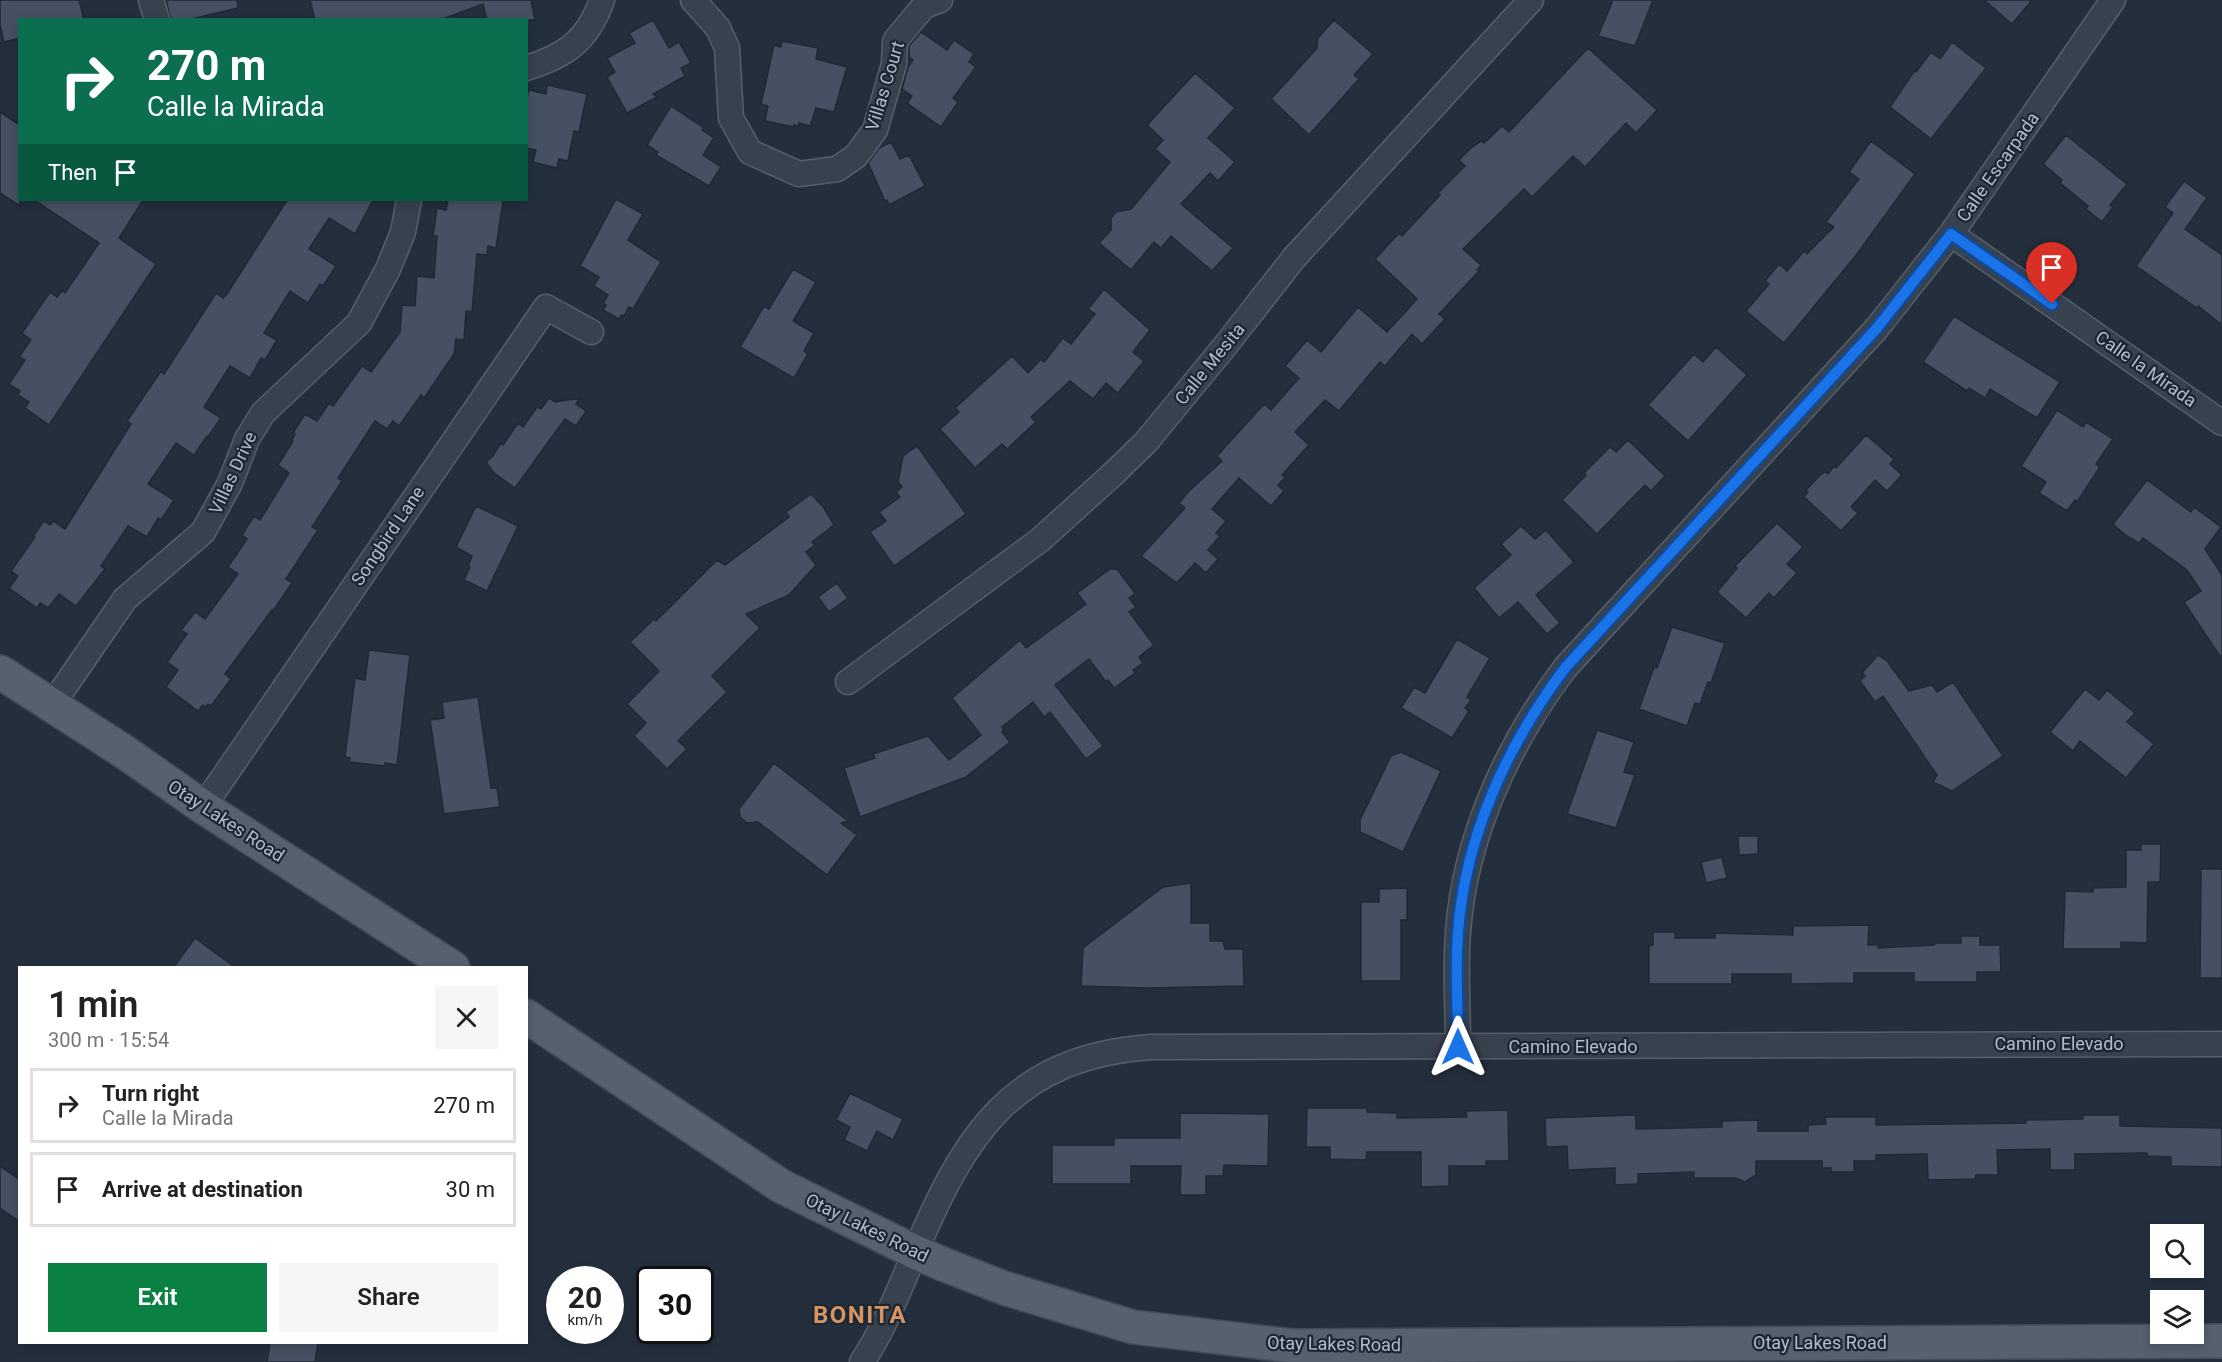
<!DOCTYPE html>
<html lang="en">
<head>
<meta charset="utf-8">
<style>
	body { margin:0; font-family:Roboto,sans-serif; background:#f6f6f6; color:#222; height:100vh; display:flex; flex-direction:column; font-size:22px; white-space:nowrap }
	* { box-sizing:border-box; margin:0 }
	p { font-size:20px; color:#767676 }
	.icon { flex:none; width:33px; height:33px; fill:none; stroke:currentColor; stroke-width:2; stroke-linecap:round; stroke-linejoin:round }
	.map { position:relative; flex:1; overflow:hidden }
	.details { position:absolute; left:18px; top:966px; width:510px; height:378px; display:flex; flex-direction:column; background:#fff; border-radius:0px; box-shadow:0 3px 9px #0003 }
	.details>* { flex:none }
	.top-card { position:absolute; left:18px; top:18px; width:510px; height:183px; border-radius:0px; box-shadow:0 3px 9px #0003; background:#0b6e4f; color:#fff; overflow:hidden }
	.tools { position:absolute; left:2150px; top:1224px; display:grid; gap:12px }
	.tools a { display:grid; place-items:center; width:54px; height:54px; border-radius:0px; background:#fff; box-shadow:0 3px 9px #0003; font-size:30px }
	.speed { position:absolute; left:546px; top:1266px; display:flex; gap:12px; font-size:30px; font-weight:700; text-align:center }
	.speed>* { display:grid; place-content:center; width:78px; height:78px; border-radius:50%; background:#fff; box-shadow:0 3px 9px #0003; line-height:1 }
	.speed small { font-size:15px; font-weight:400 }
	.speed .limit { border:3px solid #111; border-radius:9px; background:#fff; color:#111 }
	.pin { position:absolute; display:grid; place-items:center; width:51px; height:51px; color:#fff; margin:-62px -26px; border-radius:50% 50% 50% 0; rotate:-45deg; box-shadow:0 0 6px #0007 }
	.pin .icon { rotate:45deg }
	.me { position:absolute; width:66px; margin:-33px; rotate:0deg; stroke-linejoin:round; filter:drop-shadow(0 0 4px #0008) }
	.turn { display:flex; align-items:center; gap:21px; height:126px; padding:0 30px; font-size:27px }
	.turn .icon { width:78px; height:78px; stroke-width:2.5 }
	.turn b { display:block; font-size:42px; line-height:51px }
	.then { display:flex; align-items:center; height:57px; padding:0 30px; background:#0003; gap:12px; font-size:22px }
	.round { display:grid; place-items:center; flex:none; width:63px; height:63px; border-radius:0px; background:#f6f6f6 }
	.summary { display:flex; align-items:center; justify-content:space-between; height:102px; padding:0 30px }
	h1 { font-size:36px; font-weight:600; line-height:45px }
	.cta { display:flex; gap:12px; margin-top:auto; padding:12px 30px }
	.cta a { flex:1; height:69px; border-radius:0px; background:#0b8043; color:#fff; font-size:24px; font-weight:600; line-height:69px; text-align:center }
	.cta a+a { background:#f6f6f6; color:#222 }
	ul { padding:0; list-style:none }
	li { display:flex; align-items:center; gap:18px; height:75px; margin:0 12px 9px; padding:0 18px; border:3px solid #e0e0e0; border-radius:0px }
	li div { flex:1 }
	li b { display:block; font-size:22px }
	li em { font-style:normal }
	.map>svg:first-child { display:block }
	.building { fill:#455162; stroke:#1f2835; stroke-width:1.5 }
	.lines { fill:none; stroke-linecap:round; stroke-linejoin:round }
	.minor-casing { stroke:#565f6c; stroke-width:27 }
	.primary-casing { stroke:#414a57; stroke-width:36 }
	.minor { stroke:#38414e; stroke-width:24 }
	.primary { stroke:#56606e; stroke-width:33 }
	.route-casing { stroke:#114b97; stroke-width:15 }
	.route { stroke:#1a73e8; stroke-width:10 }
	.labels { text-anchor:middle; stroke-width:4.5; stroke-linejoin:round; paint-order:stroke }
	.street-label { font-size:18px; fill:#b4bcc9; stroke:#1d2633 }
	.district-label { font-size:24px; font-weight:bold; letter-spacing:1.5px; fill:#d59563; stroke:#1d2633 }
</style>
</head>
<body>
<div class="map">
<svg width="2222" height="1362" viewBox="0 0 2222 1362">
	<rect width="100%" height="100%" fill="#242f3e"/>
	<path class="building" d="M 0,0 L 79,0 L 84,20 L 20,20 L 20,38 L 4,42 L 0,25 Z
		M 166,0 L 237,0 L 238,8 L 187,20 L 171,20 Z
		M 310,0 L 531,0 L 535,20 L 487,20 L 483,4 L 440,20 L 315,20 Z
		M 1613,0 L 1653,0 L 1635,46 L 1598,36 Z
		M 1984,0 L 2032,0 L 2012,24 Z
		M 653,20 L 669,48 L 679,42 L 691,63 L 681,68 L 685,76 L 653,94 L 657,97 L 627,113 L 607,77 L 615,72 L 607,58 L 635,43 L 629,33 Z
		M 1334,20 L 1373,54 L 1354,75 L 1359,79 L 1309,135 L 1271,99 L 1317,48 L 1318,38 Z
		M 921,32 L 947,50 L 954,40 L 974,54 L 969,62 L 976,67 L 953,98 L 958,102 L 941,127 L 907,103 L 912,96 L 902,89 L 908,67 L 913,60 L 909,57 L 909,46 Z
		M 782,41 L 818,48 L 816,59 L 847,67 L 834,112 L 816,108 L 810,126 L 799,123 L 799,126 L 794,125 L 794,127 L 765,121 L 768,106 L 761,104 L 774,45 L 781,47 Z
		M 1952,42 L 1986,68 L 1931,139 L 1890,107 L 1915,70 L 1916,72 L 1931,52 L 1940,59 Z
		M 1588,48 L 1657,110 L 1636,133 L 1626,123 L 1585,167 L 1573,156 L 1532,197 L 1524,189 L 1463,249 L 1481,265 L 1477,270 L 1479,271 L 1439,314 L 1445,319 L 1422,344 L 1412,334 L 1385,366 L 1380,362 L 1339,411 L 1325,400 L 1295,432 L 1309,445 L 1282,475 L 1285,478 L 1278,485 L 1284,491 L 1271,506 L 1239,478 L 1212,509 L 1226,521 L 1216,533 L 1220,536 L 1208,550 L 1218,559 L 1206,573 L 1195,563 L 1177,583 L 1141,556 L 1185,508 L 1179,503 L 1189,491 L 1222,461 L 1217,456 L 1264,404 L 1271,410 L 1299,378 L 1285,366 L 1307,340 L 1321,352 L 1358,307 L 1387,332 L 1417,299 L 1375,259 L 1399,233 L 1402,236 L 1440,195 L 1438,193 L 1465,166 L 1459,160 L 1471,148 L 1481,141 L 1484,143 L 1502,126 L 1509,132 Z
		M 1195,73 L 1235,108 L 1208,138 L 1235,162 L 1218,181 L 1210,173 L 1181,204 L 1233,248 L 1212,271 L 1171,236 L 1161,248 L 1154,242 L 1131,270 L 1099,243 L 1111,230 L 1111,218 L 1116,212 L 1131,209 L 1170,162 L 1155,149 L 1163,140 L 1147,125 Z
		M 547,85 L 587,94 L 579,132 L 574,131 L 568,161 L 559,159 L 557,168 L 533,162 L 536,150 L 526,148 L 526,101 L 529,90 L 546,94 Z
		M 671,106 L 704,128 L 702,130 L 714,138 L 703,155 L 721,167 L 709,186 L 656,155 L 658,152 L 647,145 Z
		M 0,112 L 20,125 L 20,206 L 0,193 Z
		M 2066,135 L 2127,184 L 2110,205 L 2113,207 L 2102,222 L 2086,209 L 2088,206 L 2060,183 L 2062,180 L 2043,164 Z
		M 1871,141 L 1915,174 L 1857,254 L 1784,343 L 1746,311 L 1769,284 L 1765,281 L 1779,264 L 1787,271 L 1804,251 L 1807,254 L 1834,227 L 1826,222 L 1859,179 L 1849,172 Z
		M 891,142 L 900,159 L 909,155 L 925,186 L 889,205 L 887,200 L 885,201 L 868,163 L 879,148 Z
		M 2184,181 L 2207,198 L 2185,229 L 2222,255 L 2222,325 L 2198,306 L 2197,308 L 2136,266 L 2173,213 L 2165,207 Z
		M 616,199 L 643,214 L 628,240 L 661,262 L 633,309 L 629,307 L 624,316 L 622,315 L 619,319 L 603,310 L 606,305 L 603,303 L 608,295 L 594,286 L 599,277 L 580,266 Z
		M 34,200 L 143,200 L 119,238 L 156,264 L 49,425 L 25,408 L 29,402 L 18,395 L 20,391 L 9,384 L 25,360 L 19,357 L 31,340 L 22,333 L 50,292 L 57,297 L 62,291 L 65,293 L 99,243 Z
		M 287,200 L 373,200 L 355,234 L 329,218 L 309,249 L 336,266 L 323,286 L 320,284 L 308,303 L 290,291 L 264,333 L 277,340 L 265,360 L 261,358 L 250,378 L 230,366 L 204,407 L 221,418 L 208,437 L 207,436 L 194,455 L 176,443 L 148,484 L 174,500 L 161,520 L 158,518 L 147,537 L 128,526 L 101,566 L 105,569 L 76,606 L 59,594 L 48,608 L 40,603 L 37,608 L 9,588 L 18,576 L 11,571 L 35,537 L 33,536 L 44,521 L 50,525 L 53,521 L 65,529 L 131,424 L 127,421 L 161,371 L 164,374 L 216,293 L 223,298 L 227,294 Z
		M 448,200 L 503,200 L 496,248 L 488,246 L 487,255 L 477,254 L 472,312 L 466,311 L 464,340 L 456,339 L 454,354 L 424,398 L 421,395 L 399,426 L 393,421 L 387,429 L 375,421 L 338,478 L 342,481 L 312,527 L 318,530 L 286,579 L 292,583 L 273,611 L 272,610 L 225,674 L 231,679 L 211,706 L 208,704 L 206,707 L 203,705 L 198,711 L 166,687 L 178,670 L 167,662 L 187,634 L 181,630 L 195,612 L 205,619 L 238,574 L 228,567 L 247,539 L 242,535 L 254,516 L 260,520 L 289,473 L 278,465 L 293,441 L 292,440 L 295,434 L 293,433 L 305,414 L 317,421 L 329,403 L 333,406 L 362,366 L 371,372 L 400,332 L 402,305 L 415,306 L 417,276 L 434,278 L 437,236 L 433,236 L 437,208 L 446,210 Z
		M 793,269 L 816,282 L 793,321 L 814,333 L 804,351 L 808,354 L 794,378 L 740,347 L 764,306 L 769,309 Z
		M 1104,289 L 1150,330 L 1133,352 L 1144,361 L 1118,393 L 1106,383 L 1093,399 L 1070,381 L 1031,417 L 1036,422 L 1007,449 L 1002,444 L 975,468 L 940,429 L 959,412 L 955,408 L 1012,356 L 1028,373 L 1041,359 L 1044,362 L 1063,338 L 1071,344 L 1095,314 L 1088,309 Z
		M 1954,316 L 2060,382 L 2037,418 L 1990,389 L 1985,398 L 1969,388 L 1967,391 L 1923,362 Z
		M 1716,347 L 1747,375 L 1688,441 L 1648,405 L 1694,354 L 1703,362 Z
		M 549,398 L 555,402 L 580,398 L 576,404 L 586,411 L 576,426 L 565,419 L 515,488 L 494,473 L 486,462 L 492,457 L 501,443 L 503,445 L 518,423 L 523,427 L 537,407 L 541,409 Z
		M 2057,410 L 2083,427 L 2086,422 L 2113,439 L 2096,464 L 2100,467 L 2077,502 L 2075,500 L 2067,511 L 2039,493 L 2046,482 L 2021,466 Z
		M 1866,435 L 1894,459 L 1890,464 L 1902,475 L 1887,491 L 1875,480 L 1851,507 L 1858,513 L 1841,531 L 1804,497 L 1808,492 L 1806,490 L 1821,474 L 1826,472 L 1828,474 L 1834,466 L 1836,468 Z
		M 1628,440 L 1665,476 L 1651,491 L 1645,485 L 1597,534 L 1562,500 L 1586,475 L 1584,473 L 1610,447 L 1616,452 Z
		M 917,446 L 966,514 L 894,566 L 870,532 L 886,521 L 879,512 L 900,497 L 896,492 L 902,487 L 898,482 L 903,456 Z
		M 2147,480 L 2191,512 L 2194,507 L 2221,527 L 2205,549 L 2222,575 L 2222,659 L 2184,602 L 2201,591 L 2187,570 L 2143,538 L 2139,543 L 2125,535 L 2113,524 Z
		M 811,494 L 824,508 L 834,525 L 812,542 L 815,545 L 806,552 L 816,565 L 789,595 L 746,614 L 760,628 L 712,676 L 727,692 L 678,741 L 687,749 L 667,769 L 634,736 L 646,723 L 627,704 L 659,671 L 630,642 L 654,619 L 656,621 L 717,560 L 725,565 L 789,517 L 786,512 Z
		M 476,506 L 518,526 L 487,591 L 464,580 L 470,567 L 468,566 L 472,556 L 456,547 Z
		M 1777,523 L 1803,547 L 1787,564 L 1797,573 L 1774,598 L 1769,593 L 1746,618 L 1717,592 L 1737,568 L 1735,566 Z
		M 1521,526 L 1535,539 L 1546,530 L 1574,562 L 1536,595 L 1560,623 L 1547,634 L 1518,602 L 1499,618 L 1474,588 L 1511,555 L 1501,544 Z
		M 1110,569 L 1117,569 L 1135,593 L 1129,598 L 1136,607 L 1129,612 L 1154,645 L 1139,657 L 1143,663 L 1133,670 L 1135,673 L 1114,688 L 1108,680 L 1106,682 L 1089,659 L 1055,685 L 1103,746 L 1086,759 L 1050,712 L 1044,717 L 1033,702 L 1002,727 L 1004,730 L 1002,732 L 1010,742 L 966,777 L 860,817 L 844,768 L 875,758 L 873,754 L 928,736 L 949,760 L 981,735 L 952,698 L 1020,640 L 1026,648 L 1086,604 L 1077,593 Z
		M 837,583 L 848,598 L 829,612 L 818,597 Z
		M 1672,627 L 1725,643 L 1711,683 L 1708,682 L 1700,704 L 1695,703 L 1687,726 L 1639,709 L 1654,667 L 1657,668 Z
		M 1457,639 L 1490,658 L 1467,697 L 1471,700 L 1465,708 L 1469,711 L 1452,738 L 1401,708 L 1414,687 L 1425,693 Z
		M 369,650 L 410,655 L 397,765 L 385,763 L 385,766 L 349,762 L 350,758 L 345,757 L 355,678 L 365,680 Z
		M 1878,655 L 1887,661 L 1909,691 L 1932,685 L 1937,692 L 1953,682 L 2003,756 L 1952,791 L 1933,782 L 1937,775 L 1883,696 L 1875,702 L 1860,681 L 1865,676 L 1862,673 Z
		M 2085,689 L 2099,700 L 2107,690 L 2135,713 L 2127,722 L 2154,744 L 2126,778 L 2080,741 L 2073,751 L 2050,732 Z
		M 478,697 L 491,788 L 497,788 L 500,807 L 444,814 L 430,720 L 444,718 L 442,702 Z
		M 1597,730 L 1634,742 L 1624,772 L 1635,775 L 1616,828 L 1567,814 Z
		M 1401,752 L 1441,771 L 1403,852 L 1360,832 L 1360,820 L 1391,756 Z
		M 774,763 L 848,821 L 841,823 L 857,835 L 827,875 L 758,822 L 747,823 L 740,817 L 739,809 Z
		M 1738,836 L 1758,836 L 1758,854 L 1739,855 Z
		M 2141,844 L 2161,844 L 2160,882 L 2148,882 L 2147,943 L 2121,942 L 2121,949 L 2063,949 L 2065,891 L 2093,892 L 2093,888 L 2126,887 L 2126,850 L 2141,850 Z
		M 1722,857 L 1727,878 L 1706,883 L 1701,862 Z
		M 2201,869 L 2222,869 L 2222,978 L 2200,978 Z
		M 1191,883 L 1191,923 L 1210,923 L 1210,941 L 1223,941 L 1225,949 L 1243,949 L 1244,986 L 1147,988 L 1081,986 L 1083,948 L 1163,887 Z
		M 1407,888 L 1407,920 L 1401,920 L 1401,981 L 1361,981 L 1361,902 L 1379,902 L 1379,889 Z
		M 1869,925 L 1868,945 L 1878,945 L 1878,948 L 1934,945 L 1936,943 L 1961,943 L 1961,936 L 1980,936 L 1980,945 L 2000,945 L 2001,972 L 1977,972 L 1977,982 L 1914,982 L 1914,973 L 1854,973 L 1854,983 L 1791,984 L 1791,974 L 1732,974 L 1732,984 L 1649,984 L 1649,946 L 1653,945 L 1653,932 L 1675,932 L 1675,938 L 1715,938 L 1715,933 L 1793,935 L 1793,926 Z
		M 195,938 L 236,968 L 173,968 Z
		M 850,1093 L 903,1119 L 893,1140 L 877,1131 L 867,1151 L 844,1140 L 850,1127 L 836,1120 Z
		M 1307,1108 L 1367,1108 L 1367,1112 L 1397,1113 L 1397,1118 L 1467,1117 L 1466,1111 L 1508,1110 L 1509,1161 L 1486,1161 L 1486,1166 L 1449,1166 L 1449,1186 L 1421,1187 L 1421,1152 L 1367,1152 L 1366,1160 L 1330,1159 L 1330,1147 L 1306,1147 Z
		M 1180,1113 L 1269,1114 L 1268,1166 L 1224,1165 L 1223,1176 L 1206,1176 L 1206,1195 L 1180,1195 L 1181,1166 L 1131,1166 L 1131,1184 L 1052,1184 L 1052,1145 L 1114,1145 L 1114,1138 L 1180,1138 Z
		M 1632,1115 L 1636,1116 L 1636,1129 L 1722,1127 L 1722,1121 L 1758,1120 L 1758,1131 L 1808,1131 L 1808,1125 L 1826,1124 L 1825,1117 L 1876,1117 L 1876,1125 L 2026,1123 L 2026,1120 L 2083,1119 L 2083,1115 L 2120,1115 L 2120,1126 L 2222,1128 L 2222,1167 L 2171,1166 L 2171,1157 L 2147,1156 L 2147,1153 L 2075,1154 L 2075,1170 L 2050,1170 L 2050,1149 L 1997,1150 L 1998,1175 L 1976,1175 L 1975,1179 L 1928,1180 L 1927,1154 L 1876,1155 L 1876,1161 L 1854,1161 L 1854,1172 L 1831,1172 L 1831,1168 L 1822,1168 L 1822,1161 L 1756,1161 L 1756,1175 L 1745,1182 L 1736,1178 L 1694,1178 L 1694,1172 L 1638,1174 L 1638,1184 L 1615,1185 L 1615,1168 L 1568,1170 L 1567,1146 L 1546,1147 L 1545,1118 Z
		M 0,1166 L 20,1180 L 20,1222 L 0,1208 Z
		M 270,1342 L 318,1342 L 315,1362 L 267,1362 Z"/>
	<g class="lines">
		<defs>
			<path id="minor" d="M 151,0 L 157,20
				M 693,0 L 718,28 L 727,48 L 731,118 L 750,152 L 799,174 L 837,169 L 856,156 L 875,130 L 894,64 L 895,41 L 924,6 L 940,0
				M 526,68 C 566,56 588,40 602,0
				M 1951,234 L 2222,423
				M 848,682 L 1040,540 L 1112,475 L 1146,442 L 1225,346 L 1294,258 L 1531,0
				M 52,705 L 125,599 L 203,532 L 230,483 L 247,439 L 263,413 L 359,323 L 388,269 L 403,232 L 409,200
				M 203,807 L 546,307 L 591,332
				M 1458,1047 C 1458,1009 1455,970 1458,932 C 1465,836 1508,744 1565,668 L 1877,328 L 1951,234 L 2113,0
				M 862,1362 C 884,1329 898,1292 914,1255 C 964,1136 1011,1057 1151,1047 L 2222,1044"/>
			<path id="primary" d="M 0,672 L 126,753 L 203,807 L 453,968
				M 526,1016 L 781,1186 L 915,1252 L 945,1265 L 1004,1288 L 1133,1327 L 1293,1346 L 2222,1341"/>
		</defs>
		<use href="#minor" class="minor-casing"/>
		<use href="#primary" class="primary-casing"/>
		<use href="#minor" class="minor"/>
		<use href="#primary" class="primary"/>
	</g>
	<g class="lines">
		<defs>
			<path id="route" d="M 1458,1047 C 1458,1009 1455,970 1458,932 C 1465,836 1508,744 1565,668 L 1877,328 L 1951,234 L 2052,304"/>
		</defs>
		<use href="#route" class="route-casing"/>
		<use href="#route" class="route"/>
	</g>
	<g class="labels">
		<g class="street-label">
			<text transform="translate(885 86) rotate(-73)" y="6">Villas Court</text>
			<text transform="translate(1998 167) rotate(-55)" y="6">Calle Escarpada</text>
			<text transform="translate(1210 364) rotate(-51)" y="6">Calle Mesita</text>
			<text transform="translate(2146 369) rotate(35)" y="6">Calle la Mirada</text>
			<text transform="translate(233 473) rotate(-65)" y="6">Villas Drive</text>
			<text transform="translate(388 536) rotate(-56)" y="6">Songbird Lane</text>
			<text transform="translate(226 821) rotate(33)" y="6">Otay Lakes Road</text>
			<text x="2059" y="1050">Camino Elevado</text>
			<text x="1573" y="1053">Camino Elevado</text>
			<text transform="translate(867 1228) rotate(26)" y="6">Otay Lakes Road</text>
			<text x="1820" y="1349">Otay Lakes Road</text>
			<text transform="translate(1334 1344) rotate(1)" y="6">Otay Lakes Road</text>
		</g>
		<g class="district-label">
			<text x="860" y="1323">BONITA</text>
		</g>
	</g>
</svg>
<div class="tools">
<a><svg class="icon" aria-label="search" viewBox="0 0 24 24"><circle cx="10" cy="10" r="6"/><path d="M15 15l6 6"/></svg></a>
<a><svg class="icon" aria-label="layers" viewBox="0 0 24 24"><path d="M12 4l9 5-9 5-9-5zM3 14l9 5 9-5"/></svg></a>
</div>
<div class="speed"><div>20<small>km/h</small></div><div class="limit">30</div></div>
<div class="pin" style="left:2052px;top:304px;background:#d93025"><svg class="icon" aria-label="arrive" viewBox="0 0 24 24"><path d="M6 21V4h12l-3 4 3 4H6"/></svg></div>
<svg class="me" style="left:1458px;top:1047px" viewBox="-20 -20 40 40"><path d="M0-17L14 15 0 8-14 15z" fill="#1a73e8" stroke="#fff" stroke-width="4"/></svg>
<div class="top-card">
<div class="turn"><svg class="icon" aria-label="right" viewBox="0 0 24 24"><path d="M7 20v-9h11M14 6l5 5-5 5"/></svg><div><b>270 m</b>Calle la Mirada</div></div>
<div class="then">Then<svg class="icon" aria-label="arrive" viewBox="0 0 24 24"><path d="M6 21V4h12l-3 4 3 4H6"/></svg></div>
</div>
<section class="details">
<div class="summary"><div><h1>1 min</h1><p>300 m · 15:54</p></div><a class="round"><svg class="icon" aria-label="close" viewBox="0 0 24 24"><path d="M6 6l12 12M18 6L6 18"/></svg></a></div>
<ul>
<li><svg class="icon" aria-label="right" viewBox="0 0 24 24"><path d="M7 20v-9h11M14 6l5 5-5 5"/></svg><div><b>Turn right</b><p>Calle la Mirada</p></div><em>270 m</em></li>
<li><svg class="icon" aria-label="arrive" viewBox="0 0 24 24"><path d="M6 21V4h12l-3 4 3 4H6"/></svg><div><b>Arrive at destination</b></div><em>30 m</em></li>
</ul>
<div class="cta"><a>Exit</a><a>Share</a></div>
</section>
</div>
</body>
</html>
